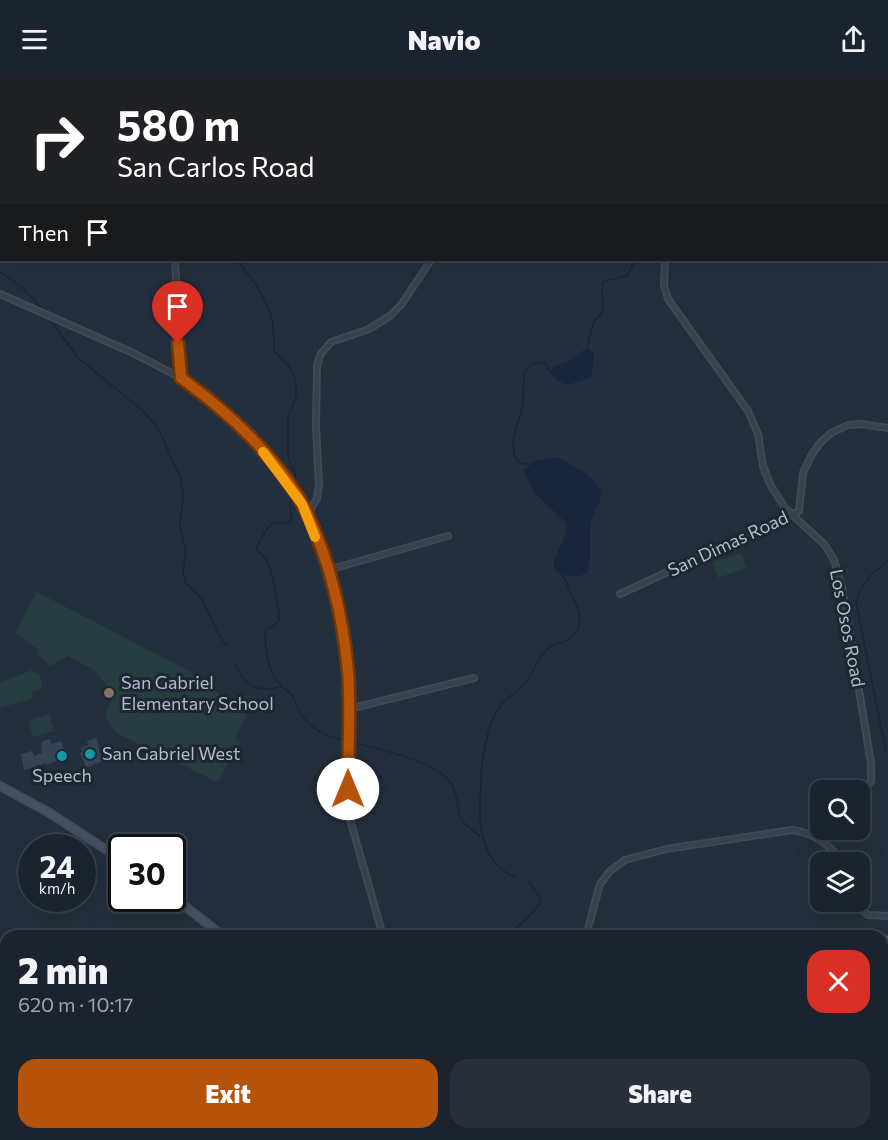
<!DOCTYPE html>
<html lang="en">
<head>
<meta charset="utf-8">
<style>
	body { margin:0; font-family:Commissioner,sans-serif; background:#282f3a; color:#f1f3f6; height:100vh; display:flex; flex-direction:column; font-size:22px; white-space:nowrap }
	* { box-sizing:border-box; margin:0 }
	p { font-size:20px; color:#a0a4aa }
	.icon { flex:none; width:33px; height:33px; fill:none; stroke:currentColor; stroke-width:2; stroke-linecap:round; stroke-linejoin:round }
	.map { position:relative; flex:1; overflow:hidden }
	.sheet { position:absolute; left:0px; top:852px; width:888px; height:210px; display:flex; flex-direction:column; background:#1b232e; border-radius:18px 18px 0 0; box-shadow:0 6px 24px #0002,0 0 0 2px #39404a }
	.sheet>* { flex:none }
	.guide { position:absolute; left:0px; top:0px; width:888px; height:183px; box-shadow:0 6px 24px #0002,0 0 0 2px #39404a; background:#202124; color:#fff; overflow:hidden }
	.fabs { position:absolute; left:810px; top:702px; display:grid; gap:12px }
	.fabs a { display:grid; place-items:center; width:60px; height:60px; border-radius:12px; background:#1b232e; box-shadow:0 6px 24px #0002,0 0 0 2px #39404a; font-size:30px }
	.speed { position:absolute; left:18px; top:756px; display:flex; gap:12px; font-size:30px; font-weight:700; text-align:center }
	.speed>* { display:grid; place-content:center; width:78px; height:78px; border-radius:50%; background:#1b232e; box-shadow:0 6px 24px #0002,0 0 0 2px #39404a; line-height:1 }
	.speed small { font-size:15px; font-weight:400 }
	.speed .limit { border:3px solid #111; border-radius:9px; background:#fff; color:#111 }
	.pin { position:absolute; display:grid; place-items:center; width:51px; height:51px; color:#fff; margin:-62px -26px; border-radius:50% 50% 50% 0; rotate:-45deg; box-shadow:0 0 6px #0007 }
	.pin .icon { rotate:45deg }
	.me { position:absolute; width:66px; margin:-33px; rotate:0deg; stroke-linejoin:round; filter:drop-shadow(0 0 4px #0008) }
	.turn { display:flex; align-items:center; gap:21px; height:126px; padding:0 18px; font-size:27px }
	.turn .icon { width:78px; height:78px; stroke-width:2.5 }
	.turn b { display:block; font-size:42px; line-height:51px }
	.then { display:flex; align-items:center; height:57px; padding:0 18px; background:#0003; gap:12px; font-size:22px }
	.round { display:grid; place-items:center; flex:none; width:63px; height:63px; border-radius:18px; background:#282f3a }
	.summary { display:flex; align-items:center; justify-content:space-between; height:102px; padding:0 18px }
	h1 { font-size:36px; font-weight:800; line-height:45px }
	.button { display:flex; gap:12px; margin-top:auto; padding:12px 18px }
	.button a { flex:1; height:69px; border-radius:18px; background:#b45309; color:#fff; font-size:24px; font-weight:800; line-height:69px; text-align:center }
	.button a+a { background:#282f3a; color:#f1f3f6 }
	header { display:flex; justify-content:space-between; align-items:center; height:78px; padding:0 18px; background:#1b232e; font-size:27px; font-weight:800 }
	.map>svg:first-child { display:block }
	.green { fill:#263c3f }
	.water { fill:#17263c }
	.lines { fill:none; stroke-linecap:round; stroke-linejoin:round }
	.stream { stroke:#17263c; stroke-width:1.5 }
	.building { fill:#364354 }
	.street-casing { stroke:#414a57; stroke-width:8 }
	.secondary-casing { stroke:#414a57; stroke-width:10 }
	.primary-casing { stroke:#414a57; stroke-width:10 }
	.street { stroke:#38414e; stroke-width:4.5 }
	.secondary { stroke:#465061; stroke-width:7 }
	.primary { stroke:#56606e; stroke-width:8 }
	.route-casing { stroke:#753606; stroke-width:15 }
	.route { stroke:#b45309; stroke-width:10 }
	.slow { stroke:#f59e0b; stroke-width:10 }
	.education-dot { fill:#8d6e63; stroke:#1d2633; stroke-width:2 }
	.culture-dot { fill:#0f9aa8; stroke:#1d2633; stroke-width:2 }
	.labels { text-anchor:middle; stroke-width:6; stroke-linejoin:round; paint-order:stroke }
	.street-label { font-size:18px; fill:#b4bcc9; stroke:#1d2633 }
	.poi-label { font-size:18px; fill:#b4bcc9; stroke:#1d2633; text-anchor:start }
</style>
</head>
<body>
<header><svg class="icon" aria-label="menu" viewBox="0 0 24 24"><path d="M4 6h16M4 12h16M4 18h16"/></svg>Navio<svg class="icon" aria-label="share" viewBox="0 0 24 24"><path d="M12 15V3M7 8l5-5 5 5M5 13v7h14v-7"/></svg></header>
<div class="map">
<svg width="888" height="1062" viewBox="0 0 888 1062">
	<rect width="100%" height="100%" fill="#242f3e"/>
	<path class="green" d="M 741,475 L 746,490 L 718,500 L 713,484 Z
		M 37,514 L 189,593 L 247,638 L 235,660 L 240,664 L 219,702 L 215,703 L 118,656 L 105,639 L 113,616 L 94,592 L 68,578 L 50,588 L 37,575 L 39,572 L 15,555 Z
		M 32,592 L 40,598 L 42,610 L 32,614 L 33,620 L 0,630 L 0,605 Z
		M 49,636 L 54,653 L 33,659 L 28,643 Z"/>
	<path class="water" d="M 587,269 L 594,276 L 591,300 L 567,307 L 558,303 L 551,295 L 553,288 L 573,282 Z
		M 556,379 C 570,386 601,399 601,418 C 600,426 592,435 591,444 C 588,462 593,478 587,495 C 575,501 563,499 553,490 C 555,474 567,462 566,445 L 534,414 L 523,392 L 537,382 Z"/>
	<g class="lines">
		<path class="stream" d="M 235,0 L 235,2
			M 690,0 L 690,2
			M 886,6 L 888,6
			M 239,182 C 240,190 248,194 252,201 C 270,227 275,240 274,272 L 289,289 L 296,303 L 296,319 L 288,339 L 288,380 L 295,395 L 296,409 L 290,427 L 292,439 L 287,445 L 275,444 L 268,449 L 256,470 C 259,474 263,477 266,480 C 271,488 280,534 279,543 L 266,552 C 264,571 267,594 282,609 C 286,612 289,613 292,618 C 296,623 297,629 300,634 C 309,651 328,659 346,663
			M 0,194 L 23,210 L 46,235
			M 50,241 L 77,279 L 143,333 L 156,347 L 163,361 L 180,399 L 183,415 L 180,450 L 186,472 L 183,497 L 186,505 L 202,521 L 219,558 L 227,567
			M 587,269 L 594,243 C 610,233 598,217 604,203 L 627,198 L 635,182
			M 528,386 L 521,386 L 514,378 L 513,362 L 523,326 L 524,294 L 531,286 L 545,284 L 551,295
			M 235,587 C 247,610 256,614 281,609
			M 350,664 C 375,670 441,684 452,707 C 465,733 448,737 480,758
			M 886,674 L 856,525 C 860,506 872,495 888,483
			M 515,799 C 489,788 481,764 480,737 C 480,705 481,658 499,630 C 506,619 517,615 525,605 C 533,596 536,583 544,574 C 554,562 573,567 579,548 C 583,535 570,514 565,501 L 560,496
			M 509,858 C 517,846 538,835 541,821 L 528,803
			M 882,884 L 888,883
			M 423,1056 L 425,1062
			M 622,1062 L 630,1056"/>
	</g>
	<path class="building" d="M 96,660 L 103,683 L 83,691 L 85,686 L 80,675 L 83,674 L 81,669 L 88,667 L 87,663 Z
		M 50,661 L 52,666 L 61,663 L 66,679 L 46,687 L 46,685 L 24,692 L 21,676 L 32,673 L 34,678 L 42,675 L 41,664 Z"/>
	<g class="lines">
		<defs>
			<path id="street" d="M 658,0 L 660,2
				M 583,2 L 586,0
				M 175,182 L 181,300
				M 665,182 L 664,207 L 668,221 L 748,333 L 758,356 L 763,388 L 770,406 L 785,430 L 825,467 L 834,482 L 842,509 L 871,685 L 871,703 L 860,717
				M 0,216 L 133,275 L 181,300 L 209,321 L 242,351 L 278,393 L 302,426 L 328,492 L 336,518 L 347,593 L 350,741 L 383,858
				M 308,437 L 317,420 L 319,406 L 316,348 L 317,289 L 320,277 L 331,264 L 369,251 L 390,238 L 401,227 L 431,182
				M 328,492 L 448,458
				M 620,516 L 799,433 L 803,395 L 812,376 L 821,364 L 831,355 L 848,347 L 861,346 L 888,350
				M 349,631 L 474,600
				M 820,761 L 829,752
				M 854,824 L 868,837 L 888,838
				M 586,858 L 600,806 L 610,793 L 625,782 L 666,771 L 792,752 C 814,755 830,766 842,784
				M 882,909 L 888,909
				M 314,1056 L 318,1062
				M 729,1062 L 737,1056"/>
			<path id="secondary" d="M 0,708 L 48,734 L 122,782
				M 172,818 L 223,858
				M 399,1056 L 402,1062"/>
			<path id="primary" d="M 882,863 L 888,862
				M 540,1062 L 555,1056"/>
		</defs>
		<use href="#street" class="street-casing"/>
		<use href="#secondary" class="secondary-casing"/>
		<use href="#primary" class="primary-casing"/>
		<use href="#street" class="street"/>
		<use href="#secondary" class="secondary"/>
		<use href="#primary" class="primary"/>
	</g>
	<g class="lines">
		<defs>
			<path id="route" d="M 178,265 L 181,300 C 228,334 281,382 307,435 C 330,484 343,540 348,593 C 351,632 348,672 348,711"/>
		</defs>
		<use href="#route" class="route-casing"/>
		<use href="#route" class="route"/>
		<path class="slow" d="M 263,374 L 302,426 L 315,459"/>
	</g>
	<circle class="education-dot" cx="109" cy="615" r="6"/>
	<g class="culture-dot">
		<circle cx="90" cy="676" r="6"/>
		<circle cx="62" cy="678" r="6"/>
	</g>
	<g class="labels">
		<g class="street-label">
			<text transform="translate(728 466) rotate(-25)" y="6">San Dimas Road</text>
			<text transform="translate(847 550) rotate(79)" y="6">Los Osos Road</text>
		</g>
		<g class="poi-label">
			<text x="121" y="611">San Gabriel<tspan x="121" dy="21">Elementary School</tspan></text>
			<text x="102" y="682">San Gabriel West</text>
			<text x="62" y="704" text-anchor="middle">Speech</text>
		</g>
	</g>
</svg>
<div class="fabs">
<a><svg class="icon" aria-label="search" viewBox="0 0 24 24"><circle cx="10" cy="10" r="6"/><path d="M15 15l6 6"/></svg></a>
<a><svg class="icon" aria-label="layers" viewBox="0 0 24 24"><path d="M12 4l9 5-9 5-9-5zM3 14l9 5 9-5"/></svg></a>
</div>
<div class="speed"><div>24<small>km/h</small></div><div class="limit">30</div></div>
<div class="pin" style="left:178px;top:265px;background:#d93025"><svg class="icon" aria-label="arrive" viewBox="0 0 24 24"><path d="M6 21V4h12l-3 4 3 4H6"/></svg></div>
<svg class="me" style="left:348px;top:711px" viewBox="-20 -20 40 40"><circle r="19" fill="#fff"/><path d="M0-13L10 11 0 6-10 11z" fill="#b45309"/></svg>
<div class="guide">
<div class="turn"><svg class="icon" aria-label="right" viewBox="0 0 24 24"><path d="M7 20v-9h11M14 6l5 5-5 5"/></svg><div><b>580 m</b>San Carlos Road</div></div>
<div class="then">Then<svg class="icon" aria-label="arrive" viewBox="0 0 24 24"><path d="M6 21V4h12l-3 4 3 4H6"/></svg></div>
</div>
<section class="sheet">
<div class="summary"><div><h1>2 min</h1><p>620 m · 10:17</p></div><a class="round" style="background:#d93025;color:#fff"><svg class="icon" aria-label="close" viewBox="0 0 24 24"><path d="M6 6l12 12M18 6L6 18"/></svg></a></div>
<div class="button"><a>Exit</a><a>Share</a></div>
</section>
</div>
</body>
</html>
